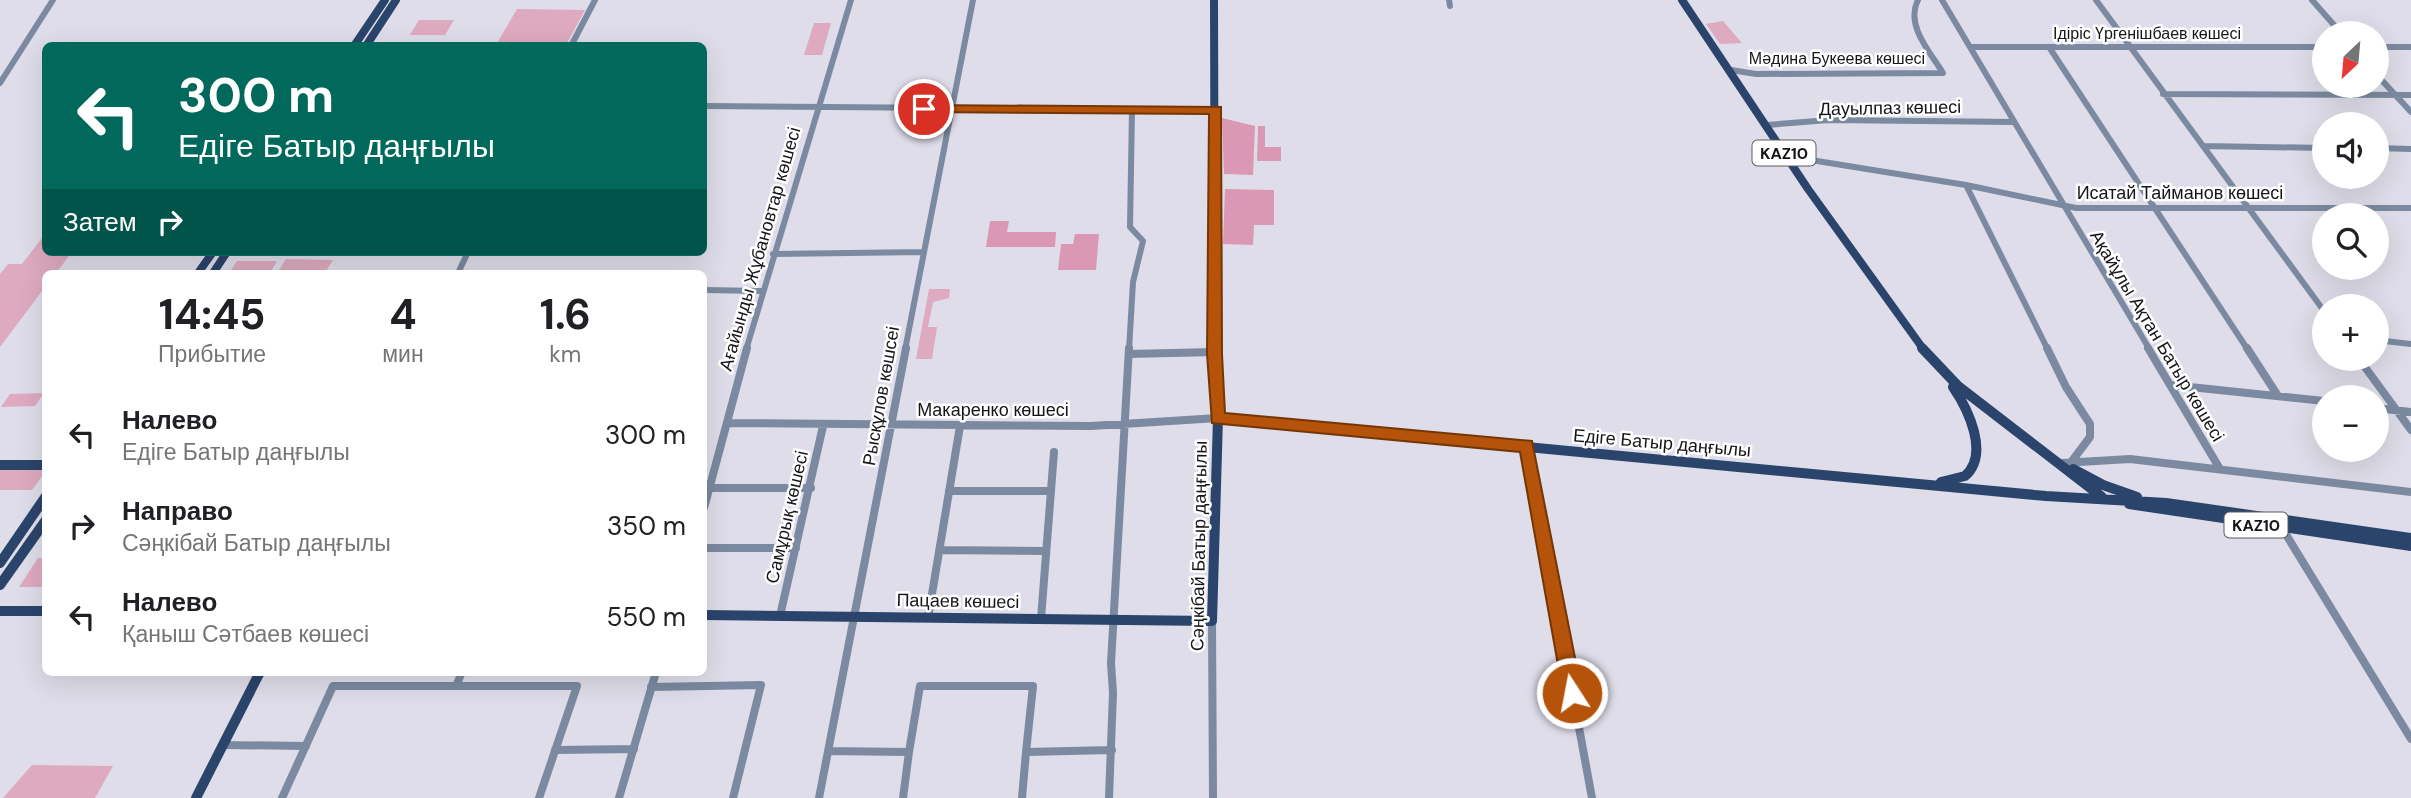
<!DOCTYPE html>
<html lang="ru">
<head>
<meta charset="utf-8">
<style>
	body { margin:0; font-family:"DM Sans",sans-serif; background:#f2f2f2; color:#202124; height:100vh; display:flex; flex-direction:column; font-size:26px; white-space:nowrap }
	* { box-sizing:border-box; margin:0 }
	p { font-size:23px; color:#757577 }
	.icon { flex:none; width:38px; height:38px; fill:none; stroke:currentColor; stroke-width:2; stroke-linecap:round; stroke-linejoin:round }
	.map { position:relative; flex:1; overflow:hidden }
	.details { position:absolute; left:42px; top:270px; width:665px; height:406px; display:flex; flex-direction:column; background:#fff; border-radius:10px; box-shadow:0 7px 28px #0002 }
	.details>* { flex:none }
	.hud { position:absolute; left:42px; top:42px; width:665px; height:214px; border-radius:10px; box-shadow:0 7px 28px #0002; background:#00695c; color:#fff; overflow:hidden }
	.needle { width:46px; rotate:206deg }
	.buttons { position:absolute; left:2312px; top:21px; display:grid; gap:14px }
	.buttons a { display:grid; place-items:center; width:77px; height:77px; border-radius:50%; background:#fff; box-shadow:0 7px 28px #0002; font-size:35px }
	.pin { position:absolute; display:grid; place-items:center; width:60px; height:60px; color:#fff; margin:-30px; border:4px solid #fff; border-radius:50%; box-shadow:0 2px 7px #0007 }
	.me { position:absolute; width:77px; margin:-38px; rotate:349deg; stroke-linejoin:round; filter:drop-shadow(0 0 5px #0008) }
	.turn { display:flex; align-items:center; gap:24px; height:147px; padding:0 21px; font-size:32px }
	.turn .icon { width:91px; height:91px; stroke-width:2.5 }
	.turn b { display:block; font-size:49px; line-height:60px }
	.then { display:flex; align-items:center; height:66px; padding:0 21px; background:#0003; gap:14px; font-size:26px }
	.eta { display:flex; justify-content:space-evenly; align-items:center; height:119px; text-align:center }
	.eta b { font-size:42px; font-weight:700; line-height:49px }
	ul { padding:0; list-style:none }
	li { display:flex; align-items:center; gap:21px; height:91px; padding:0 21px }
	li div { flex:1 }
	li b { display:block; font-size:26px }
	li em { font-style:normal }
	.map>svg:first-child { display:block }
	.green { fill:#deaabf }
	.forest { fill:#da98b4 }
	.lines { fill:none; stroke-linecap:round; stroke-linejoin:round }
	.minor-far1 { stroke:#7b8aa0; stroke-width:6 }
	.minor { stroke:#7b8aa0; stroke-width:8 }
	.major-far1 { stroke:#2b446b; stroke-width:8 }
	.major { stroke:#2b446b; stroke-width:10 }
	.route { fill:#b45309; stroke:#753606; stroke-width:2 }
	.labels { text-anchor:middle; stroke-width:5; stroke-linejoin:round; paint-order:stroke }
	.far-street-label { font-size:16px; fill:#16161a; stroke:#fff }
	.shield { fill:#fff; stroke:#5c5c5f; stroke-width:2 }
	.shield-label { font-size:16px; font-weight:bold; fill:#16161a }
	.street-label { font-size:18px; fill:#16161a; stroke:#fff }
</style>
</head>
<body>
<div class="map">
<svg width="2411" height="798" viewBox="0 0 2411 798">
	<rect width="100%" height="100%" fill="#dedde9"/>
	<path class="green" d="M 517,9 L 585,10 L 566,45 L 496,45 Z
		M 419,20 L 454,20 L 445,35 L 410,35 Z
		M 1723,21 L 1742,43 L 1720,44 L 1706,24 Z
		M 814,23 L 831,23 L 822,55 L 804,55 Z
		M 45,234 L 46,252 L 72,252 L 56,273 L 46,273 L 45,287 L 0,347 L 0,274 L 8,264 L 22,264 Z
		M 286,259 L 333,260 L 325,273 L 277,273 Z
		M 237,261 L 277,261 L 270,273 L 229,273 Z
		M 929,289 L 950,289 L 949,298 L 933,302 L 928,327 L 937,327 L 932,359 L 916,359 Z
		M 44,393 L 35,406 L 1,407 L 10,394 Z
		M 0,470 L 45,470 L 46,471 L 32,490 L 0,490 Z
		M 38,558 L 45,558 L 45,587 L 19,587 Z
		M 32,765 L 113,766 L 95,798 L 3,798 Z"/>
	<path class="forest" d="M 1222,118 L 1255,126 L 1253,175 L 1224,174 Z
		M 1258,126 L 1265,126 L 1265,147 L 1281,147 L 1281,161 L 1257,161 Z
		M 1225,189 L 1274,190 L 1274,225 L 1254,225 L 1253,245 L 1223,244 Z
		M 990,221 L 1009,221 L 1007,232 L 1056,232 L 1055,247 L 986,247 Z
		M 1075,234 L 1099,234 L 1096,270 L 1058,270 L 1061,244 L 1073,244 Z"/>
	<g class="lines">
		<path class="minor-far1" d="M 1449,0 L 1450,6
			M 1942,0 L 2150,350
			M 2096,0 L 2324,311
			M 2312,0 L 2341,33
			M 571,46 L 595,0
			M 1970,47 L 2324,47
			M 2049,47 L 2248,350
			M 2376,47 L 2411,47
			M 1731,70 L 1756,74 L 1943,73 C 1930,52 1905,25 1918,0
			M 2376,74 L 2411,112
			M 0,83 L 53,0
			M 2163,94 L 2411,95
			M 704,106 L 1216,110
			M 1766,125 L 1829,120 L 2014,122
			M 2203,146 L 2324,148
			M 2376,148 L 2411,149
			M 1786,156 L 1966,185 L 2076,208 L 2411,208
			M 1966,185 L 2048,350
			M 773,254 L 924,252
			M 458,273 L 468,252
			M 704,290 L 762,291
			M 2376,340 L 2411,344
			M 746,350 L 851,0
			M 905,350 L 973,0
			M 1129,350 L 1133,282 L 1143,241 L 1130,227 L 1132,110"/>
		<path class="minor" d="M 2047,348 L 2066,387 L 2090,424 L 2090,437 L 2072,461
			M 2148,348 L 2220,469
			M 2247,348 L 2278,396
			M 1129,354 L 1215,352
			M 2359,359 L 2411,430
			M 2171,385 L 2324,401
			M 2376,408 L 2411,412
			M 727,423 L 1091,426 L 1218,418
			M 1527,446 L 1592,798
			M 2062,463 L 2130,459 L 2411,492
			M 710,488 L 811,488
			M 949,491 L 1051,491
			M 704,508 L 747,348
			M 2282,528 L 2411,739
			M 704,548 L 796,548
			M 940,550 L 1046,551
			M 780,616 L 823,426
			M 928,618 L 960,426
			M 1041,619 L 1054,452
			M 1212,621 L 1213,798
			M 456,686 L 462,672
			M 651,687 L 761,685 L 733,798
			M 223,745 L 306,746
			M 555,750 L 634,749
			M 828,751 L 909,752 L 920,686 L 1033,686 L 1026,752
			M 282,798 L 333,686 L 577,686 L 539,798
			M 619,798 L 656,672
			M 819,798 L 906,348
			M 903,798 L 909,752
			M 1022,798 L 1026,752 L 1112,750
			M 1109,798 L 1113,693 L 1111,663 L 1129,348"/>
		<path class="major-far1" d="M 1214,0 L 1215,350
			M 1682,0 L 1808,189 L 1924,350
			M 354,46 L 385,0
			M 366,46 L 396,0
			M 198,273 L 213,252
			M 213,273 L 227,252"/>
		<path class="major" d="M 1922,348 L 1958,386 L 2102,497
			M 1218,418 L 2046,496 L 2166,503 L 2411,538
			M 0,465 L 46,465
			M 2073,469 L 2103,485 L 2137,497
			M 1941,482 L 1965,476 C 1990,454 1968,409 1953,387
			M 2129,504 L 2411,546
			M 0,563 L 46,496
			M 0,585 L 46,520
			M 0,611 L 46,611
			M 704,615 L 1212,621 L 1218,418 L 1215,348
			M 196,798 L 260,672"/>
	</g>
	<path class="route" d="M 924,105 L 1221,107 L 1222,354 L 1225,413 L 1532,441 L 1582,693 L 1579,699 L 1572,702 L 1566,699 L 1563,693 L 1520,452 L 1212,423 L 1207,354 L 1209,114 L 920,112 L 920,106 Z"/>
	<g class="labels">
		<g class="far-street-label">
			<text x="2147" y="39">Ідіріс Үргенішбаев көшесі</text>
			<text x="1837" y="64">Мәдина Букеева көшесі</text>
		</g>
		<g class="shield">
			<rect x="1752.5" y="140.5" width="63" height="25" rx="5"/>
			<rect x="2224.5" y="512.5" width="63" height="25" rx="5"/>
		</g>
		<g class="shield-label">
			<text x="1784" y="159">KAZ10</text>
			<text x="2256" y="531">KAZ10</text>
		</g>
		<g class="street-label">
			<text transform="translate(1890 108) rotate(-1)" y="6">Дауылпаз көшесі</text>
			<text x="2180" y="199">Исатай Тайманов көшесі</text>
			<text transform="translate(760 249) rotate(-74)" y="6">Ағайынды Жұбановтар көшесі</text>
			<text transform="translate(2157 336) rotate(59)" y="6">Ақайұлы Ақтан Батыр көшесі</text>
			<text transform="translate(881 396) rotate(-80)" y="6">Рысқұлов көшсеі</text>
			<text x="993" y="416">Макаренко көшесі</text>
			<text transform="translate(1662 443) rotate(5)" y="6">Едіге Батыр даңғылы</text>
			<text transform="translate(787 517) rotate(-77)" y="6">Самұрық көшесі</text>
			<text transform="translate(1199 546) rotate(-89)" y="6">Сәңкібай Батыр даңғылы</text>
			<text transform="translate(958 601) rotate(1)" y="6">Пацаев көшесі</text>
		</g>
	</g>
</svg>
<div class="buttons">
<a><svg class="needle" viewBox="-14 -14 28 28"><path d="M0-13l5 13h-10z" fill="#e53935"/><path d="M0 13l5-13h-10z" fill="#757577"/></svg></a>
<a><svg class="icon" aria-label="sound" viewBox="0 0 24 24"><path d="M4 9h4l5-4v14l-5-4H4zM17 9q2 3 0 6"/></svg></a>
<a><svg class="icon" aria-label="search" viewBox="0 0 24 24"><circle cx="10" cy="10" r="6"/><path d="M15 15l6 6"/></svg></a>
<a>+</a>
<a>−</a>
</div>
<div class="pin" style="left:924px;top:109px;background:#d93025"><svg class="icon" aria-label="arrive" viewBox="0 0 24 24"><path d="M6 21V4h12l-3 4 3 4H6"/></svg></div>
<svg class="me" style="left:1572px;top:693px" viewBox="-20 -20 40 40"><circle r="17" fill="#b45309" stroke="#fff" stroke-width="3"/><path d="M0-11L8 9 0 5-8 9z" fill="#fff"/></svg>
<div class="hud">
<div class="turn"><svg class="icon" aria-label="left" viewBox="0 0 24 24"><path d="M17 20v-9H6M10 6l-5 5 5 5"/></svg><div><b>300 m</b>Едіге Батыр даңғылы</div></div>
<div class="then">Затем<svg class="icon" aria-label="right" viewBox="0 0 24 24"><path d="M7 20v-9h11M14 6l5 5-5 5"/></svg></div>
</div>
<section class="details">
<div class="eta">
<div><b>14:45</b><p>Прибытие</p></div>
<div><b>4</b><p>мин</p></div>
<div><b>1.6</b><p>km</p></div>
</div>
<ul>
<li><svg class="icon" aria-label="left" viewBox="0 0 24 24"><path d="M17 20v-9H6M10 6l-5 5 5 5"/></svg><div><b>Налево</b><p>Едіге Батыр даңғылы</p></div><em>300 m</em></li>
<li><svg class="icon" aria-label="right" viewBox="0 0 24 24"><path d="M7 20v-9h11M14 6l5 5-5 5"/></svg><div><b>Направо</b><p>Сәңкібай Батыр даңғылы</p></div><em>350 m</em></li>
<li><svg class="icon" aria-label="left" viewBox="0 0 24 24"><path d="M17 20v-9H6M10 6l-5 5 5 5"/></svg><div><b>Налево</b><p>Қаныш Сәтбаев көшесі</p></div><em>550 m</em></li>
</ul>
</section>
</div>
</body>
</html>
